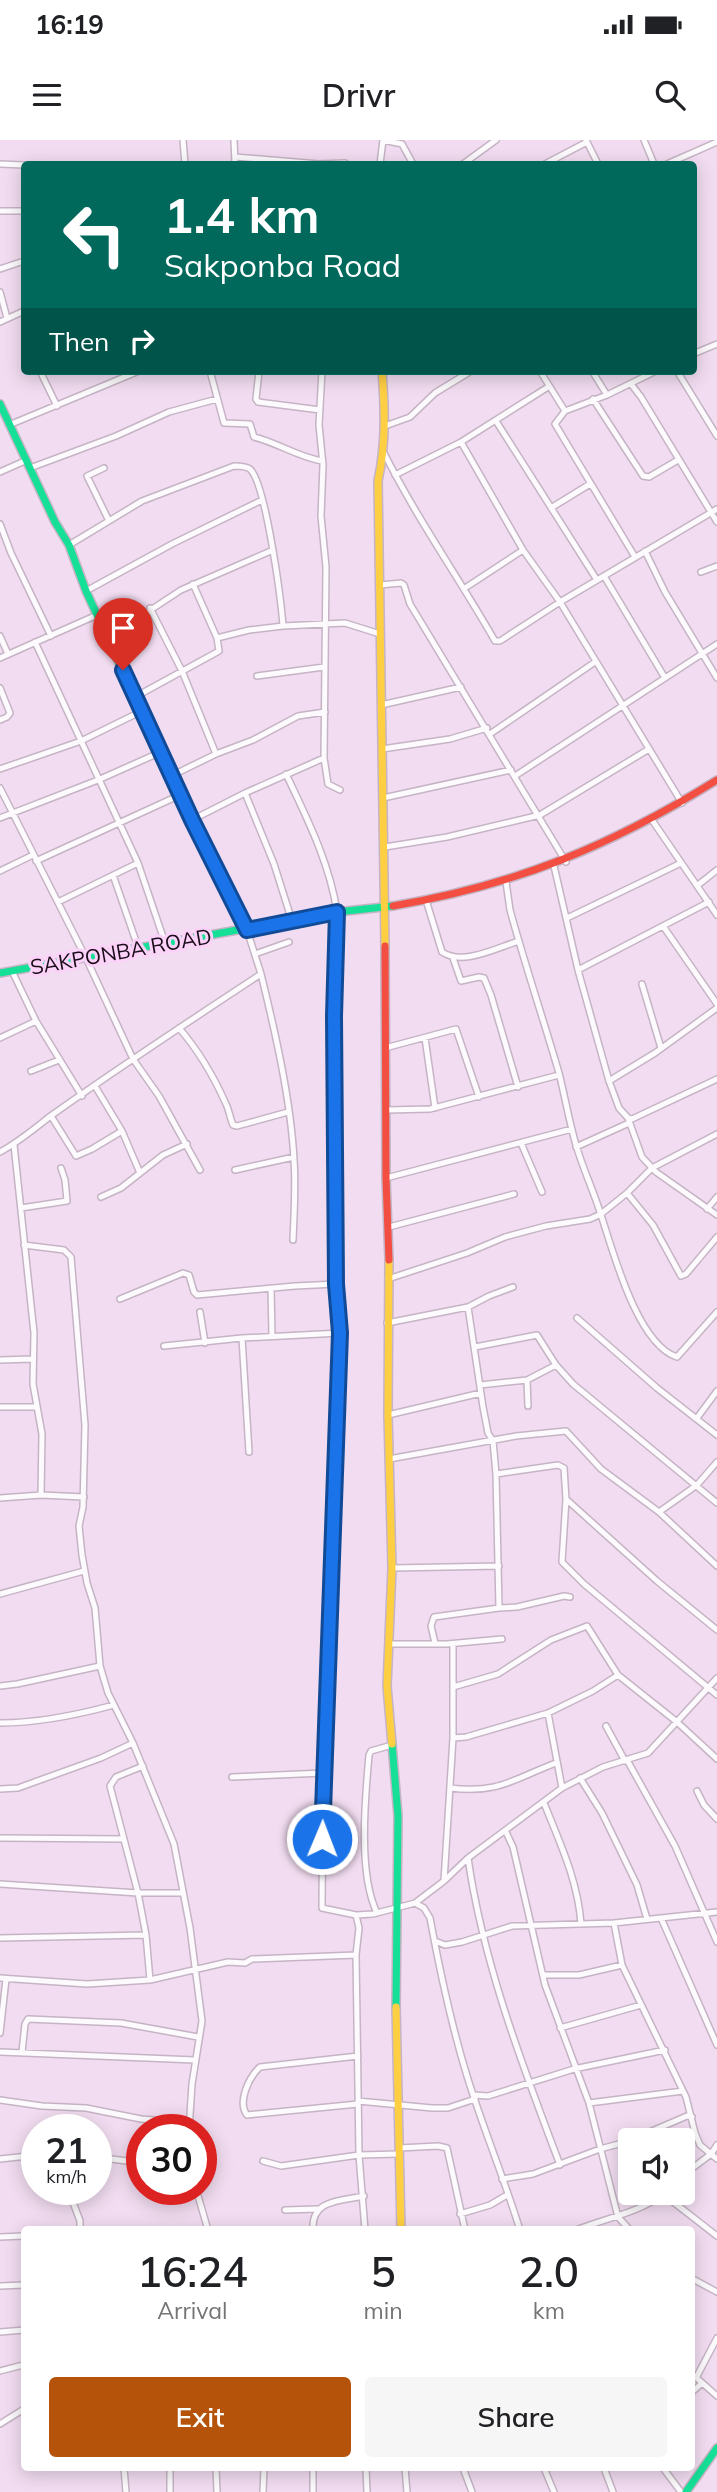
<!DOCTYPE html>
<html lang="en">
<head>
<meta charset="utf-8">
<style>
	body { margin:0; font-family:Mulish,sans-serif; background:#f6f6f6; color:#202124; height:100vh; display:flex; flex-direction:column; font-size:26px; white-space:nowrap }
	* { box-sizing:border-box; margin:0 }
	p { font-size:23px; color:#757577 }
	.icon { flex:none; width:38px; height:38px; fill:none; stroke:currentColor; stroke-width:2; stroke-linecap:round; stroke-linejoin:round }
	.map { position:relative; flex:1; overflow:hidden }
	.panel { position:absolute; left:21px; top:2086px; width:674px; height:245px; display:flex; flex-direction:column; background:#fff; border-radius:7px; box-shadow:0 4px 18px #0003 }
	.panel>* { flex:none }
	.hud { position:absolute; left:21px; top:21px; width:676px; height:214px; border-radius:7px; box-shadow:0 4px 18px #0003; background:#00695c; color:#fff; overflow:hidden }
	.fabs { position:absolute; left:618px; top:1988px; display:grid; gap:14px }
	.fabs a { display:grid; place-items:center; width:77px; height:77px; border-radius:7px; background:#fff; box-shadow:0 4px 18px #0003; font-size:35px }
	.speed { position:absolute; left:21px; top:1974px; display:flex; gap:14px; font-size:35px; font-weight:700; text-align:center }
	.speed>* { display:grid; place-content:center; width:91px; height:91px; border-radius:50%; background:#fff; box-shadow:0 4px 18px #0003; line-height:1 }
	.speed small { font-size:18px; font-weight:400 }
	.speed .limit { border:10px solid #d22; background:#fff; color:#111 }
	.pin { position:absolute; display:grid; place-items:center; width:60px; height:60px; color:#fff; margin:-72px -30px; border-radius:50% 50% 50% 0; rotate:-45deg; box-shadow:0 0 7px #0007 }
	.pin .icon { rotate:45deg }
	.me { position:absolute; width:77px; margin:-38px; rotate:1deg; stroke-linejoin:round; filter:drop-shadow(0 0 5px #0008) }
	.turn { display:flex; align-items:center; gap:24px; height:147px; padding:0 28px; font-size:32px }
	.turn .icon { width:91px; height:91px; stroke-width:2.5 }
	.turn b { display:block; font-size:49px; line-height:60px }
	.then { display:flex; align-items:center; height:66px; padding:0 28px; background:#0003; gap:14px; font-size:26px }
	.eta { display:flex; justify-content:space-evenly; align-items:center; height:119px; text-align:center }
	.eta b { font-size:42px; font-weight:600; line-height:49px }
	.action { display:flex; gap:14px; margin-top:auto; padding:14px 28px }
	.action a { flex:1; height:80px; border-radius:7px; background:#b45309; color:#fff; font-size:28px; font-weight:600; line-height:80px; text-align:center }
	.action a+a { background:#f6f6f6; color:#202124 }
	.status { display:flex; justify-content:space-between; align-items:center; height:49px; padding:0 35px; background:#fff; direction:ltr }
	.status svg { height:19px; fill:currentColor }
	header { display:flex; justify-content:space-between; align-items:center; height:91px; padding:0 28px; background:#fff; font-size:32px; font-weight:600 }
	.map>svg:first-child { display:block }
	.lines { fill:none; stroke-linecap:round; stroke-linejoin:round }
	.street-casing { stroke:#c5b4c4; stroke-width:8 }
	.fast-casing { stroke:#c5b4c4; stroke-width:10 }
	.slow-casing { stroke:#c5b4c4; stroke-width:10 }
	.jam-casing { stroke:#c5b4c4; stroke-width:10 }
	.street { stroke:#fdfafd; stroke-width:5 }
	.fast { stroke:#16e098; stroke-width:7 }
	.slow { stroke:#ffcf43; stroke-width:7 }
	.jam { stroke:#f24e42; stroke-width:7 }
	.route-casing { stroke:#114b97; stroke-width:18 }
	.route { stroke:#1a73e8; stroke-width:12 }
	.labels { text-anchor:middle; stroke-width:6; stroke-linejoin:round; paint-order:stroke }
	.street-label { font-size:21px; fill:#1a0c19; stroke:#fcd2f9 }
</style>
</head>
<body>
<div class="status"><b>16:19</b><svg viewBox="0 0 49 12"><path d="M0 12V9h3v3zM5 12V6h3v6zM10 12V3h3v9zM15 12V0h3v12zM26 1h20v11H26zM47 4h2v5h-2z"/></svg></div>
<header><svg class="icon" aria-label="menu" viewBox="0 0 24 24"><path d="M4 6h16M4 12h16M4 18h16"/></svg>Drivr<svg class="icon" aria-label="search" viewBox="0 0 24 24"><circle cx="10" cy="10" r="6"/><path d="M15 15l6 6"/></svg></header>
<div class="map">
<svg width="717" height="2352" viewBox="0 0 717 2352">
	<rect width="100%" height="100%" fill="#f2dcf1"/>
	<g class="lines">
		<defs>
			<path id="street" d="M 183,0 L 185,24
				M 234,0 L 235,24
				M 586,0 L 598,24
				M 644,0 L 654,24
				M 235,17 L 319,24 L 345,23
				M 0,24 L 24,25
				M 380,24 L 383,0 L 402,4 L 413,24
				M 463,24 L 496,0
				M 545,24 L 587,2
				M 667,24 L 717,2
				M 0,71 L 24,71
				M 0,129 L 24,121
				M 0,152 L 7,178
				M 0,182 L 24,171
				M 693,214 L 717,204
				M 40,231 L 57,266
				M 210,231 L 224,283 L 250,284 L 254,297 C 278,303 298,317 322,321
				M 259,231 L 256,259 L 258,262 L 320,270
				M 322,231 L 319,285 L 323,325 L 321,376 L 326,427 L 324,618 L 328,644 L 340,650
				M 540,231 L 565,271
				M 592,231 L 607,255
				M 677,231 L 717,296
				M 631,244 L 641,257 L 717,382
				M 593,259 L 643,336 L 649,337 L 678,320
				M 496,281 L 597,440
				M 9,285 L 139,231
				M 385,286 L 410,277 L 435,253 L 471,231
				M 461,302 L 523,410 L 560,462 L 717,369
				M 384,313 C 417,379 459,438 495,501 L 500,501 L 560,462 L 682,663
				M 30,328 L 116,296 L 169,272 L 217,259
				M 104,328 L 87,336 L 109,381
				M 0,332 L 27,320
				M 395,335 L 461,302 L 548,247
				M 551,368 L 590,344
				M 0,384 L 11,413 L 51,496
				M 69,405 L 142,361 L 234,326 C 239,326 246,326 250,329 C 266,344 281,460 283,486
				M 645,411 L 665,452 L 717,538
				M 635,417 L 555,284 L 565,271 L 607,255 L 656,231
				M 701,432 L 717,426
				M 604,436 L 665,538
				M 380,445 L 401,443 L 404,445 L 410,464 L 566,722
				M 465,448 L 523,410
				M 86,451 L 172,404 L 262,360
				M 150,468 L 182,531 L 216,614
				M 0,496 L 8,514
				M 108,498 L 181,450 L 273,410
				M 217,498 L 249,490 L 283,486 L 345,483 L 380,494
				M 35,502 L 138,723 L 165,803
				M 0,518 L 97,475
				M 257,536 L 324,527
				M 0,548 L 10,573 L 7,577 L 0,580
				M 135,557 L 219,511 L 217,498 L 193,444
				M 381,565 L 461,547
				M 490,594 L 595,522
				M 382,609 L 450,599 L 487,588
				M 0,629 L 81,601 L 142,571
				M 286,634 C 307,678 330,724 337,772 L 334,875 L 336,1144 L 340,1193 L 334,1319 L 330,1496 L 323,1633 L 322,1768 L 356,1775 L 373,1774 L 415,1763 L 444,1741 L 468,1718 L 562,1648 L 603,1627 L 648,1613 L 717,1538
				M 171,636 L 216,614 L 253,600 L 298,576 L 325,572
				M 515,636 L 717,504
				M 0,648 L 86,818 L 133,919 L 159,956 L 200,1030
				M 245,653 L 274,724 L 292,781
				M 383,658 L 511,630
				M 0,678 L 98,640 L 161,612
				M 192,680 L 245,653 L 324,618
				M 652,680 L 717,775
				M 385,707 L 447,697 L 540,675 L 649,609
				M 36,721 L 180,655
				M 554,726 L 578,830 L 609,941 L 619,968 L 628,978 L 642,1017 L 656,1032 L 717,1075
				M 0,731 L 33,715
				M 113,735 L 138,807
				M 506,742 L 510,770 C 525,825 543,878 559,933 C 565,957 569,981 576,1005 C 583,1029 594,1052 601,1075 C 613,1111 637,1204 677,1217 L 717,1172
				M 698,745 L 717,730
				M 426,760 L 442,812 C 463,826 496,808 519,801
				M 58,762 L 138,723
				M 567,778 L 681,723
				M 663,786 L 717,864
				M 255,814 L 289,802
				M 453,818 L 461,841 L 479,837 L 484,838 L 491,855 L 518,947
				M 578,830 L 709,762
				M 12,831 L 36,881 L 82,956
				M 261,834 C 275,891 291,961 294,1020 C 296,1046 294,1074 293,1100
				M 642,844 L 661,908
				M 179,888 C 198,910 214,937 226,964 C 229,970 230,978 233,985 L 237,986 L 288,972
				M 0,898 L 36,881
				M 425,898 L 435,968
				M 385,908 L 456,889 L 479,957
				M 31,931 L 59,920
				M 609,941 L 655,913 L 717,868
				M 95,946 L 122,991 L 140,1033
				M 386,970 L 430,969 L 559,935
				M 51,976 L 76,1016 L 92,1009 L 122,991
				M 628,978 L 632,979 L 717,939
				M 521,1003 L 542,1052
				M 14,1005 L 34,1193 L 33,1244 L 42,1294 L 41,1355
				M 576,1007 L 629,983
				M 0,1012 C 19,1002 35,988 52,975 C 121,926 191,880 261,834 L 247,790
				M 235,1030 L 294,1017
				M 386,1038 L 572,989
				M 627,1053 L 653,1085 L 681,1136 L 686,1134 L 717,1097
				M 101,1057 L 121,1048 L 163,1015 L 187,1004
				M 21,1068 L 67,1061 L 65,1040 L 61,1028
				M 707,1069 L 717,1057
				M 389,1087 L 514,1054
				M 24,1105 L 64,1110 L 71,1117 L 85,1285 L 83,1367 L 79,1386 L 82,1415 L 87,1443 L 95,1468 L 100,1526 L 108,1553 L 133,1603 L 174,1704 L 190,1788 L 202,1881 L 192,1944 L 189,1990
				M 388,1139 L 467,1113 L 505,1097 L 546,1086 L 590,1079 L 601,1074 L 627,1053 L 652,1028 L 717,994
				M 271,1148 L 272,1196
				M 120,1159 L 183,1133 L 189,1135 L 194,1152 L 197,1155 L 295,1146 L 336,1144
				M 468,1167 L 483,1267 L 488,1293 L 493,1301 L 496,1334 L 499,1468 L 517,1467 L 564,1456 L 570,1457
				M 200,1172 L 205,1203
				M 577,1178 L 657,1248 L 717,1295
				M 387,1183 L 468,1167 L 489,1156 L 513,1147
				M 242,1198 L 249,1312
				M 164,1206 L 242,1198 L 340,1193
				M 475,1207 L 537,1195 L 556,1225 L 573,1244 L 717,1363
				M 0,1220 L 32,1219
				M 527,1240 L 528,1266
				M 480,1245 L 527,1240 L 556,1225
				M 0,1267 L 37,1267
				M 388,1275 L 481,1253
				M 697,1278 L 717,1251
				M 389,1319 L 516,1296 L 566,1291 L 601,1329 L 659,1372 L 717,1426
				M 496,1334 L 558,1325 L 564,1328 L 566,1359 L 562,1422 L 584,1444 L 717,1555
				M 0,1358 L 41,1355 L 84,1357
				M 566,1359 L 657,1441 L 717,1490
				M 659,1372 L 697,1345 L 717,1322
				M 392,1428 L 499,1426
				M 0,1454 L 84,1431
				M 435,1503 L 431,1486 L 434,1477 L 499,1468
				M 389,1504 L 447,1504 L 502,1499
				M 0,1546 L 17,1544 L 100,1526
				M 453,1547 L 498,1534 L 551,1500 L 587,1486 L 618,1535 L 677,1582 L 717,1619
				M 548,1573 L 562,1648
				M 0,1583 C 38,1583 77,1575 114,1565
				M 606,1586 L 625,1621
				M 453,1598 L 466,1597 L 548,1573 L 593,1551 L 618,1535
				M 627,1620 L 675,1706 L 717,1802
				M 143,1626 L 116,1637 L 110,1646 L 138,1753 L 146,1795 L 150,1840
				M 232,1637 L 323,1633
				M 580,1638 L 602,1673 L 637,1745 L 647,1779
				M 450,1648 C 499,1654 513,1639 556,1623
				M 0,1649 L 18,1648 L 101,1618 L 133,1603
				M 697,1651 L 704,1665 L 717,1679
				M 544,1663 C 560,1703 578,1741 581,1784
				M 506,1692 L 513,1707 L 545,1845 L 589,1963 L 618,2077 L 630,2090
				M 0,1698 L 124,1699
				M 468,1718 C 483,1823 523,1927 560,2025
				M 444,1741 L 453,1598 L 453,1504
				M 0,1744 L 138,1753 L 183,1753
				M 415,1763 L 424,1768 L 430,1778 C 440,1832 451,1884 467,1936 C 483,1988 504,2038 520,2090
				M 377,1773 C 358,1734 365,1659 369,1615 L 371,1611 L 392,1605
				M 356,1775 L 359,1788 L 356,1815 L 359,2015 L 365,2090
				M 661,1778 L 717,1905
				M 614,1783 L 622,1825 L 686,1957 L 695,1993 L 700,2005 L 717,2019
				M 0,1798 L 146,1795
				M 435,1801 L 445,1805 L 462,1802 L 512,1786 L 614,1783 L 717,1772
				M 543,1835 L 579,1835 L 622,1825
				M 0,1838 L 87,1844 L 150,1840 L 228,1822 L 245,1823 L 252,1819 L 356,1815
				M 560,1888 L 641,1865
				M 0,1893 L 6,1839
				M 0,1912 L 195,1920
				M 22,1912 L 25,1884 L 28,1879 L 121,1883 L 198,1897
				M 474,1955 L 488,1956 L 574,1929 L 665,1910
				M 0,1960 L 42,1966 L 86,1968 L 141,1979 L 190,1983
				M 358,1961 L 432,1968 L 448,1968 L 475,1959
				M 589,1963 L 683,1951
				M 358,1964 L 247,1975 C 237,1962 249,1937 260,1927 L 358,1916
				M 631,2000 L 687,1976 L 692,1977
				M 399,2008 L 438,2006 L 447,2008 L 465,2090
				M 96,2017 L 142,2023
				M 0,2019 L 37,2015
				M 263,2021 L 281,2026 L 359,2015 L 399,2014
				M 682,2036 L 711,2014 L 717,2005
				M 502,2039 L 533,2034 L 600,2009 L 630,2001
				M 68,2049 L 80,2081 L 80,2090
				M 196,2049 L 208,2090
				M 663,2054 L 717,2096
				M 285,2070 L 318,2069
				M 460,2074 L 490,2065 L 507,2055
				M 313,2090 C 311,2059 341,2061 364,2056
				M 576,2090 C 606,2078 639,2073 665,2053
				M 0,2097 L 24,2096
				M 691,2138 L 717,2152
				M 0,2146 L 24,2145
				M 0,2192 L 24,2190
				M 0,2231 L 23,2225
				M 691,2233 L 717,2256
				M 696,2238 L 717,2198
				M 691,2253 L 702,2243
				M 0,2284 L 24,2269
				M 124,2328 L 126,2352
				M 216,2328 L 217,2352
				M 366,2328 L 367,2352
				M 405,2328 L 407,2352
				M 463,2328 L 472,2352
				M 544,2328 L 554,2352
				M 604,2328 L 613,2352
				M 663,2328 L 681,2352
				M 170,2352 L 170,2328
				M 263,2352 L 264,2328
				M 313,2352 L 313,2328"/>
			<path id="fast" d="M 0,264 L 55,382 L 69,405 L 86,451 L 142,573
				M 0,833 L 337,772 L 393,766
				M 392,1604 L 398,1676 L 396,1867
				M 686,2352 L 717,2308"/>
			<path id="slow" d="M 382,231 C 385,269 386,304 378,341 L 385,806
				M 389,1120 L 388,1275 L 392,1428 L 387,1546 L 392,1604
				M 396,1867 L 401,2090"/>
			<path id="jam" d="M 142,573 L 247,790
				M 393,766 C 516,745 611,706 717,640
				M 385,806 L 386,1038 L 389,1120"/>
		</defs>
		<use href="#street" class="street-casing"/>
		<use href="#fast" class="fast-casing"/>
		<use href="#slow" class="slow-casing"/>
		<use href="#jam" class="jam-casing"/>
		<use href="#street" class="street"/>
		<use href="#fast" class="fast"/>
		<use href="#slow" class="slow"/>
		<use href="#jam" class="jam"/>
	</g>
	<g class="lines">
		<defs>
			<path id="route" d="M 123,530 L 192,680 L 247,790 L 337,772 L 334,876 L 336,1144 L 340,1193 L 322,1699"/>
		</defs>
		<use href="#route" class="route-casing"/>
		<use href="#route" class="route"/>
	</g>
	<g class="labels">
		<g class="street-label">
			<text transform="translate(121 812) rotate(-10)" y="7">SAKPONBA ROAD</text>
		</g>
	</g>
</svg>
<div class="fabs">
<a><svg class="icon" aria-label="sound" viewBox="0 0 24 24"><path d="M4 9h4l5-4v14l-5-4H4zM17 9q2 3 0 6"/></svg></a>
</div>
<div class="speed"><div>21<small>km/h</small></div><div class="limit">30</div></div>
<div class="pin" style="left:123px;top:530px;background:#d93025"><svg class="icon" aria-label="arrive" viewBox="0 0 24 24"><path d="M6 21V4h12l-3 4 3 4H6"/></svg></div>
<svg class="me" style="left:322px;top:1699px" viewBox="-20 -20 40 40"><circle r="17" fill="#1a73e8" stroke="#fff" stroke-width="3"/><path d="M0-11L8 9 0 5-8 9z" fill="#fff"/></svg>
<div class="hud">
<div class="turn"><svg class="icon" aria-label="left" viewBox="0 0 24 24"><path d="M17 20v-9H6M10 6l-5 5 5 5"/></svg><div><b>1.4 km</b>Sakponba Road</div></div>
<div class="then">Then<svg class="icon" aria-label="right" viewBox="0 0 24 24"><path d="M7 20v-9h11M14 6l5 5-5 5"/></svg></div>
</div>
<section class="panel">
<div class="eta">
<div><b>16:24</b><p>Arrival</p></div>
<div><b>5</b><p>min</p></div>
<div><b>2.0</b><p>km</p></div>
</div>
<div class="action"><a>Exit</a><a>Share</a></div>
</section>
</div>
</body>
</html>
